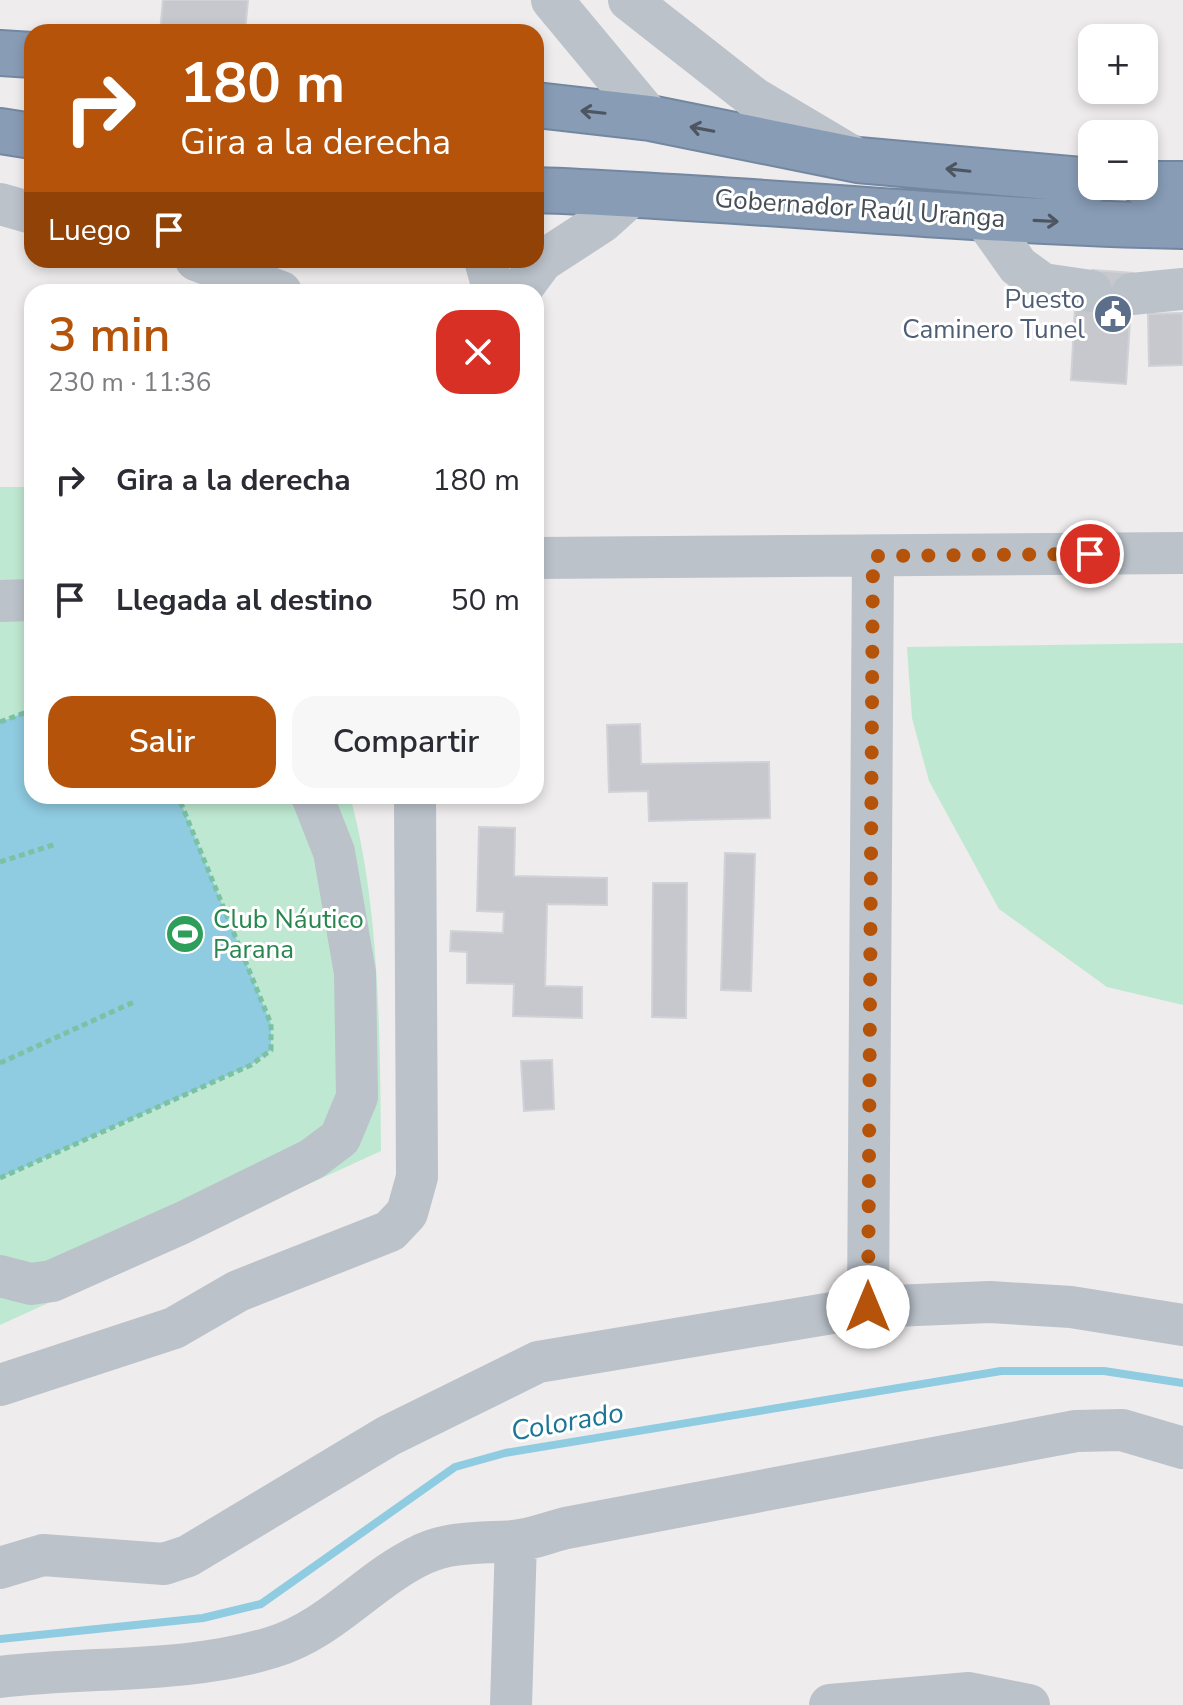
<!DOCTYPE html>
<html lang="es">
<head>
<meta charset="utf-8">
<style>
	body { margin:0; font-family:"Nunito Sans",sans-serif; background:#f7f7f7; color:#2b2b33; height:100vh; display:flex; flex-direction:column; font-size:30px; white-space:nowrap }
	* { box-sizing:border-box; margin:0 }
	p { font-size:26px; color:#7c7c81 }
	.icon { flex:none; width:44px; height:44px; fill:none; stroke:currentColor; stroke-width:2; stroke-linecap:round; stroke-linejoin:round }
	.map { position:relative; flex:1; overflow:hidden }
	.drawer { position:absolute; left:24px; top:284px; width:520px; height:520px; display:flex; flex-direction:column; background:#fff; border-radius:24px; box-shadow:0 4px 12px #0003 }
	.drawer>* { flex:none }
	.hud { position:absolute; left:24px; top:24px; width:520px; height:244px; border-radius:24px; box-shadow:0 4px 12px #0003; background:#b45309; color:#fff; overflow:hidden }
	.buttons { position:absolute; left:1078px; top:24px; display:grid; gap:16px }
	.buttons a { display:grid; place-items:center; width:80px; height:80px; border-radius:16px; background:#fff; box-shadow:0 4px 12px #0003; font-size:40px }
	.pin { position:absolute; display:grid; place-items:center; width:68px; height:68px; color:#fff; margin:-34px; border:4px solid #fff; border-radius:50%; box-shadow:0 2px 8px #0007 }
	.me { position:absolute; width:88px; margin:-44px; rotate:0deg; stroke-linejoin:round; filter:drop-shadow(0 0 6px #0008) }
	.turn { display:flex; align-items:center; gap:28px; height:168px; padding:0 24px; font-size:36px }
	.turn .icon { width:104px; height:104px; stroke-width:2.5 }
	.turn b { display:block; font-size:56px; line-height:68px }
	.then { display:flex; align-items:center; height:76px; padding:0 24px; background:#0003; gap:16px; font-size:30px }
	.round { display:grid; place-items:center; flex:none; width:84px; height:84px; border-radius:24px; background:#f7f7f7 }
	.overview { display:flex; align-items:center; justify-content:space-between; height:136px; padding:0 24px }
	h1 { font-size:48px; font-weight:600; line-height:60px; color:#b45309 }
	.button { display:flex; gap:16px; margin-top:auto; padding:16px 24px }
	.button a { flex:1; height:92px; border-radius:24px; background:#b45309; color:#fff; font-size:32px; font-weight:600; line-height:92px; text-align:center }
	.button a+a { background:#f7f7f7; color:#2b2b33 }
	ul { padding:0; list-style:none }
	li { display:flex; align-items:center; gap:24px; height:120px; padding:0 24px }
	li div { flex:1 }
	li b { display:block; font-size:30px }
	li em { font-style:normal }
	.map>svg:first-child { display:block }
	.green { fill:#bee8d1 }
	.water { fill:#8fcbe1 }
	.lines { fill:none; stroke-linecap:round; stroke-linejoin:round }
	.stream { stroke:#8fcbe1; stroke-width:8 }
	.building { fill:#c7c8ce; stroke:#d0d2d7; stroke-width:2 }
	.highway-casing { stroke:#7487a1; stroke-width:48 }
	.path { stroke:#7ac2a3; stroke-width:5; stroke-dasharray:6 4; stroke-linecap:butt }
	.minor { stroke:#bbc2ca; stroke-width:42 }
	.highway { stroke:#889cb6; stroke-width:44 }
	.oneway { stroke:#4d5660 }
	.route { stroke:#b45309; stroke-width:14; stroke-dasharray:0 25.2 }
	.labels { text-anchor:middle; stroke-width:6; stroke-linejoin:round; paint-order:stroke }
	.street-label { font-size:26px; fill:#464e57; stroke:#fff }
	.service-label { font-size:26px; fill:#4e5e75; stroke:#fff; text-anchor:end }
	.leisure-label { font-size:26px; fill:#27864d; stroke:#fff; text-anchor:start }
	.water-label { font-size:28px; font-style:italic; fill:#1b7595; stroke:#fff }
</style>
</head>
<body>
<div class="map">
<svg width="1183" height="1705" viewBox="0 0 1183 1705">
	<rect width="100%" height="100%" fill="#eeecec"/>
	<path class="green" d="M 0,487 L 32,487 L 32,796 L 350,796 C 380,905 380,1037 381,1151 L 0,1325 Z
		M 1183,643 L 1183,1005 L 1107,987 L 999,909 L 929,781 L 912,718 L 907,647 Z"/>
	<path class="water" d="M 32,710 L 32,796 L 178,796 L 271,1024 L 271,1050 L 251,1065 L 0,1178 L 0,722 Z"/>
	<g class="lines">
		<path class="stream" d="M 0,1639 L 203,1618 L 261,1604 L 455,1467 L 505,1453 L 1001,1371 L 1104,1371 L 1183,1383"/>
	</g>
	<path class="building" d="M 163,0 L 248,0 L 245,32 L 160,32 Z
		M 1092,270 L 1133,273 L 1126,384 L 1071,380 L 1075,307 Z
		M 1183,313 L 1183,365 L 1149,366 L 1148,314 Z
		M 640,724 L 641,764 L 769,762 L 770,818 L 649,821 L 648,791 L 609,792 L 607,725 Z
		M 479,827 L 515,828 L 514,876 L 607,878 L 607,905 L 547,904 L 545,986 L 582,987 L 582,1018 L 513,1016 L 514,984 L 467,983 L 467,952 L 450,951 L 451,931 L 503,933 L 504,912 L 477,911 Z
		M 725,853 L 755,854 L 751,991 L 721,990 Z
		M 653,883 L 687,883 L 686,1018 L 652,1017 Z
		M 552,1060 L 554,1109 L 524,1111 L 521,1061 Z"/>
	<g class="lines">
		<defs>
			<path id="highway" d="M 0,53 L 32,55
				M 536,105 L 650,118 L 858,160 L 1092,181
				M 0,131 L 32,136
				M 1144,184 L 1183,184
				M 536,190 C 752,198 967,222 1183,226"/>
		</defs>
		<use href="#highway" class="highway-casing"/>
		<path class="path" d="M 0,722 L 32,710
			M 0,862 L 56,844
			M 0,1063 L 136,1001
			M 0,1178 L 251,1065 L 271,1050 L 271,1024 L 178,796"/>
		<path class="minor" d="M 552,0 L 650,118
			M 629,0 L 754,98 L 850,155
			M 0,204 L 32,213
			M 984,218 L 1018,266 L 1043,284 L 1091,291
			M 196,260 L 281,292
			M 485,260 L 494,292
			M 519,292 L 542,261 L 602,222 L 633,194
			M 1132,294 L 1183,289
			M 536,558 L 1183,553
			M 0,601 L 32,600
			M 0,1276 L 31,1284 L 52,1281 L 182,1223 L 312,1159 L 340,1138 L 357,1097 L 355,973 L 334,852 L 312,796
			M 868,1307 L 873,556
			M 0,1385 L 174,1328 L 238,1291 L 390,1231 L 407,1213 L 417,1177 L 415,796
			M 0,1568 L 43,1555 L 164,1564 L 188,1556 L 388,1436 L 538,1362 L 868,1307 L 990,1302 L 1071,1307 L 1183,1325
			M 0,1677 C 90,1666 186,1674 273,1647 C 332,1629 369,1579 423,1554 C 451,1541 483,1543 513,1541 C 531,1540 549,1532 566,1528 L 1076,1431 L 1122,1430 L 1183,1448
			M 511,1705 L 516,1541
			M 830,1705 L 969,1693 L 1029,1705"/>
		<use href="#highway" class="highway"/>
	</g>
	<defs><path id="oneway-shaft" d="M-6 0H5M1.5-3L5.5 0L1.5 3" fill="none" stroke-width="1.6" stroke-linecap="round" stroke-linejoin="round" transform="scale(2)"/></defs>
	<g class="oneway">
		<use href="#oneway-shaft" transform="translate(593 112) rotate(-174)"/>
		<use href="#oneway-shaft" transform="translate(702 129) rotate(-169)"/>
		<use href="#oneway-shaft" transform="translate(958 170) rotate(-174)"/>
		<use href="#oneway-shaft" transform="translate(1046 221) rotate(3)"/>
	</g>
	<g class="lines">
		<path class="route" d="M 868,1307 L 873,556 L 1090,554"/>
	</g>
	<defs>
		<symbol id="civic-disc" viewBox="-11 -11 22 22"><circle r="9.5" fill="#5c6f8a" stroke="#fff"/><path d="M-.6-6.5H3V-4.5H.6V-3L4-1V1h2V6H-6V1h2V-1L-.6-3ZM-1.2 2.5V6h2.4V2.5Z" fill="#fff"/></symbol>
		<symbol id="stadium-disc" viewBox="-11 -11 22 22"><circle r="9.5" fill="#2e9e5b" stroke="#fff"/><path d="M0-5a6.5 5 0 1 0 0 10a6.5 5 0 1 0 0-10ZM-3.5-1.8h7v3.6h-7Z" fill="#fff"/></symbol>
	</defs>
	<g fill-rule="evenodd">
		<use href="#civic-disc" x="1091" y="292" width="44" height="44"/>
		<use href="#stadium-disc" x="163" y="912" width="44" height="44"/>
	</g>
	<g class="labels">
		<g class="street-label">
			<text transform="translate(860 208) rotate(4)" y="9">Gobernador Raúl Uranga</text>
		</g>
		<g class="service-label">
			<text x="1085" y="308">Puesto<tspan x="1085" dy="30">Caminero Tunel</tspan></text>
		</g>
		<g class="leisure-label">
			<text x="213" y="928">Club Náutico<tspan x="213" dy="30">Parana</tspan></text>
		</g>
		<g class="water-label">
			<text transform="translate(567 1421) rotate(-10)" y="10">Colorado</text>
		</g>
	</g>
</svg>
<div class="buttons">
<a>+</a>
<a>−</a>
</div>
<div class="pin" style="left:1090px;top:554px;background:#d93025"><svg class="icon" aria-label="arrive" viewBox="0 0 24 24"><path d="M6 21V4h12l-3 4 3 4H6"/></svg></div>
<svg class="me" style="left:868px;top:1307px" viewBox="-20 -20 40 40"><circle r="19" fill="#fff"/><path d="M0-13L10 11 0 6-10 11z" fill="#b45309"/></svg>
<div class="hud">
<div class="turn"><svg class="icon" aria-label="right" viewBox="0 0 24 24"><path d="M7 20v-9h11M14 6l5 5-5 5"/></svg><div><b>180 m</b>Gira a la derecha</div></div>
<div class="then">Luego<svg class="icon" aria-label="arrive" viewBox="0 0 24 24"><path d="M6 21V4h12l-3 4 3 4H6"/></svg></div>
</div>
<section class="drawer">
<div class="overview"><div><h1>3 min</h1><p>230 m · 11:36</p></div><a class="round" style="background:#d93025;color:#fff"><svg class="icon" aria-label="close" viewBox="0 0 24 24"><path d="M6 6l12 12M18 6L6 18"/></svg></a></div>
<ul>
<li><svg class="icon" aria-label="right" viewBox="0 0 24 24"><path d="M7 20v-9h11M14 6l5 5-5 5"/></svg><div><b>Gira a la derecha</b></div><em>180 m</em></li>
<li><svg class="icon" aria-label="arrive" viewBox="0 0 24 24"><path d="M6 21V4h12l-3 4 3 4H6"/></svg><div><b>Llegada al destino</b></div><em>50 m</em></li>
</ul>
<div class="button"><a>Salir</a><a>Compartir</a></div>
</section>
</div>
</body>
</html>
